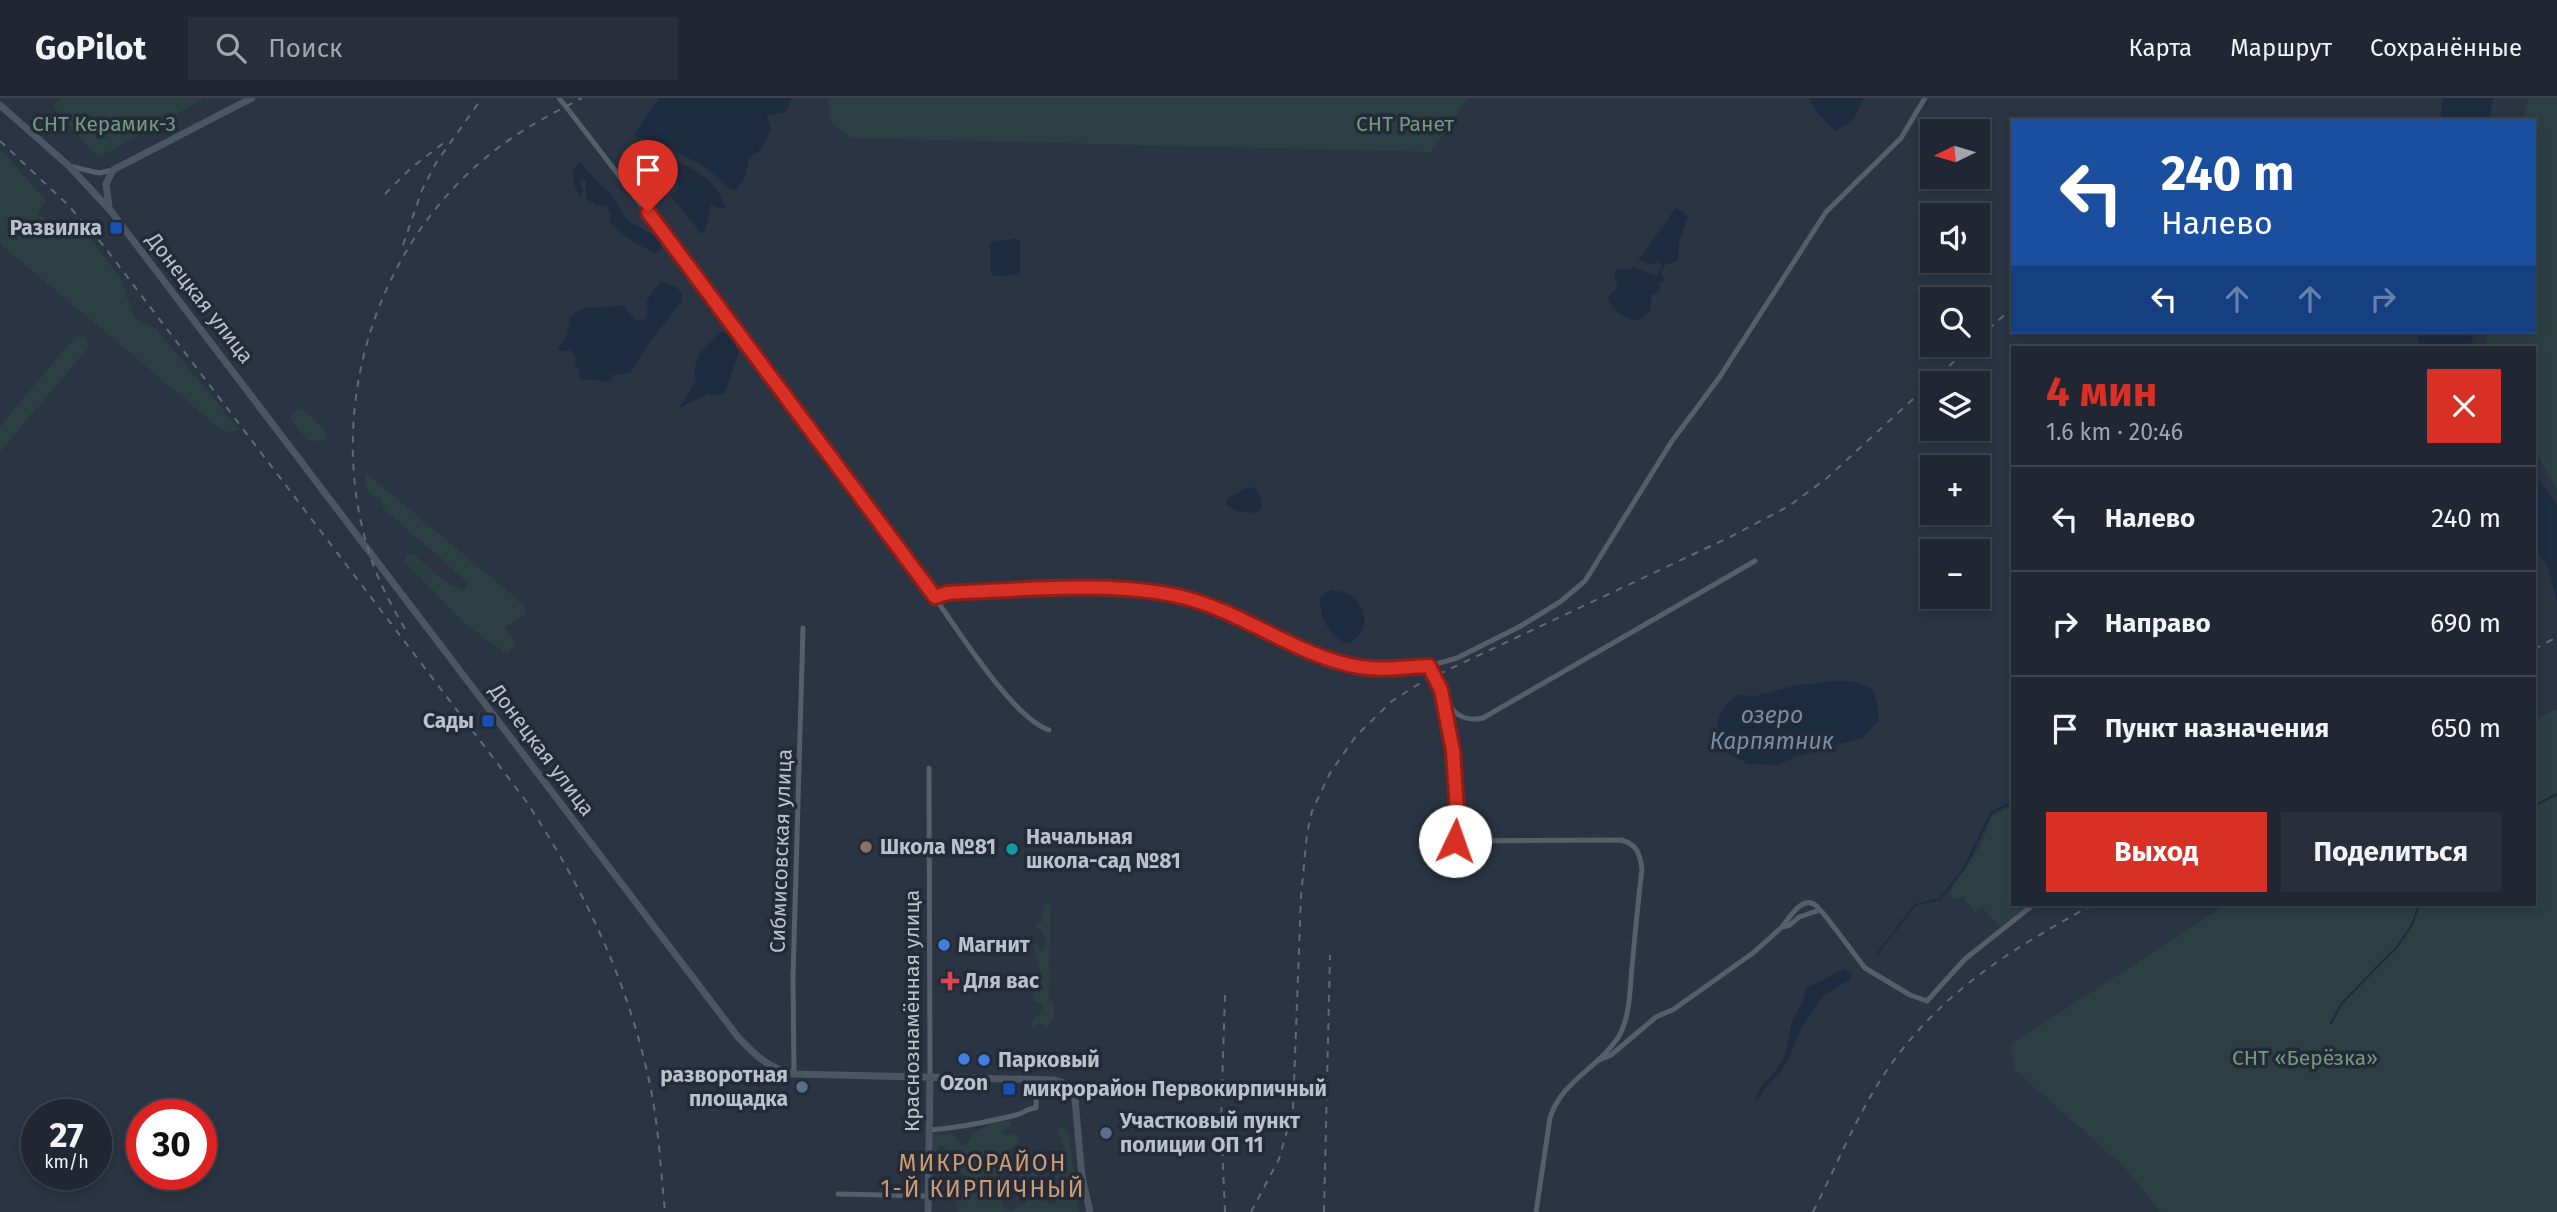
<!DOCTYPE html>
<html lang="ru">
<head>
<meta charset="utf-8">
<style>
	body { margin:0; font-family:"Fira Sans",sans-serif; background:#282f3a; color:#f1f3f6; height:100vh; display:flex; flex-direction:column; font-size:26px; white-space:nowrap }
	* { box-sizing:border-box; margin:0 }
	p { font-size:23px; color:#a2a5ac }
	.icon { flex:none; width:38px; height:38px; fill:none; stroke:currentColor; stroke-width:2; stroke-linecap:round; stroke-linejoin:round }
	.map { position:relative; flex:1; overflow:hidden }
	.sheet { position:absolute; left:2011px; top:248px; width:525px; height:560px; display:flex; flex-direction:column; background:#202732; border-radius:0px; box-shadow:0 4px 10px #0003,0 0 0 2px #3d444d }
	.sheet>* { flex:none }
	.hud { position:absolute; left:2011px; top:21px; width:525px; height:214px; border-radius:0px; box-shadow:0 4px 10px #0003,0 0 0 2px #3d444d; background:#1a4fa0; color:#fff; overflow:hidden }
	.needle { width:46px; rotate:265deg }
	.controls { position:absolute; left:1920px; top:21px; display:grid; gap:14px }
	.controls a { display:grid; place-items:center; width:70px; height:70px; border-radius:0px; background:#202732; box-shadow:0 4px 10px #0003,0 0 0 2px #3d444d; font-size:35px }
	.speed { position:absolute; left:21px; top:1001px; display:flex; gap:14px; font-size:35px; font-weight:700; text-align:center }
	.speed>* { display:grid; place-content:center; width:91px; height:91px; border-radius:50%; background:#202732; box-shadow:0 4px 10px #0003,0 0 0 2px #3d444d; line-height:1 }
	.speed small { font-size:18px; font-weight:400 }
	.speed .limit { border:10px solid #d22; background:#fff; color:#111 }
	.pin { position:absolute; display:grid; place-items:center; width:60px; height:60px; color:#fff; margin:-72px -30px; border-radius:50% 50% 50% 0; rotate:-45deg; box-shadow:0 0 7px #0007 }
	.pin .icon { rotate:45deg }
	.me { position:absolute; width:77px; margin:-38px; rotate:3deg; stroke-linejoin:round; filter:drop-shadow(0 0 5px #0008) }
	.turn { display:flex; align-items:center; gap:24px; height:147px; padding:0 35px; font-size:32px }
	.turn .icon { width:91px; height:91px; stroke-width:2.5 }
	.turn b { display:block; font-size:49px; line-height:60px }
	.lanes { display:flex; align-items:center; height:66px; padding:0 35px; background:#0003; justify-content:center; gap:35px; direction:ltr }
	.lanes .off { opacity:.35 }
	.round { display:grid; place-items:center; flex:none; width:74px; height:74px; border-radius:0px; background:#282f3a }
	.head { display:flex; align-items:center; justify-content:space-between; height:119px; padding:0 35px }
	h1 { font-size:42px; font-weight:700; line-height:52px; color:#d93025 }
	.action { display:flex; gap:14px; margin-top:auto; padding:14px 35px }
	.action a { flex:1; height:80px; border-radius:0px; background:#d93025; color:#fff; font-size:28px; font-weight:700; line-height:80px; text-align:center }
	.action a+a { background:#282f3a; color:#f1f3f6 }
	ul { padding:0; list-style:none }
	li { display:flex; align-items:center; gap:21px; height:105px; padding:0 35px; border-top:2px solid #3d444d }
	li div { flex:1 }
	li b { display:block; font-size:26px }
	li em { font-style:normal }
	header { display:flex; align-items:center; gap:42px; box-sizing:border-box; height:98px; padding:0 35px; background:#202732; border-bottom:2px solid #3d444d }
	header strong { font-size:33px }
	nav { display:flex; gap:38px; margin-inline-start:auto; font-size:24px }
	.search { width:490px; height:63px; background:#282f3a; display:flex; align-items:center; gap:18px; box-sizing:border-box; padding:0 24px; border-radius:0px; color:#a2a5ac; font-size:26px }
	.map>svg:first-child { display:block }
	.green { fill:#2c4043 }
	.water { fill:#1d2b40 }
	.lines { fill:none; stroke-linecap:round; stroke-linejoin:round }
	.stream { stroke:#1d2b40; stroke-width:2 }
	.street { stroke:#565e6a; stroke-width:5 }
	.secondary { stroke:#4c5564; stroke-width:7 }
	.rail { stroke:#606a78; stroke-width:2; stroke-dasharray:7 7; stroke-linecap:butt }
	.route-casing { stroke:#8d1f18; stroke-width:18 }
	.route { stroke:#d93025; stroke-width:12 }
	.transit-dot { fill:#1a4fb4; stroke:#222b37; stroke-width:2.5 }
	.education-dot { fill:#8d6e63; stroke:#222b37; stroke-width:2.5 }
	.culture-dot { fill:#0f9aa8; stroke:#222b37; stroke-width:2.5 }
	.shop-dot { fill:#3f7fe0; stroke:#222b37; stroke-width:2.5 }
	.health-dot { fill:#e0444e; stroke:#222b37; stroke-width:2.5 }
	.service-dot { fill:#5c6f8a; stroke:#222b37; stroke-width:2.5 }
	.labels { text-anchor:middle; stroke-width:7; stroke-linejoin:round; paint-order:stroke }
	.park-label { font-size:21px; fill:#749a7d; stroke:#222b37 }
	.poi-label { font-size:21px; font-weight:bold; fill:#bbc1cb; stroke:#222b37; text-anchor:start }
	.street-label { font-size:21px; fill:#bbc1cb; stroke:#222b37 }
	.water-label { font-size:23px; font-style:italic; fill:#788ca7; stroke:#222b37 }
	.neighbourhood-label { font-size:23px; letter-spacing:2px; fill:#ce9b73; stroke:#222b37 }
</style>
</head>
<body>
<header>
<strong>GoPilot</strong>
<div class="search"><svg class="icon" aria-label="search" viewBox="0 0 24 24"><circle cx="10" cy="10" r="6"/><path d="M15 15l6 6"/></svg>Поиск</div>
<nav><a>Карта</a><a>Маршрут</a><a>Сохранённые</a></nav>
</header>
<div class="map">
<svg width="2557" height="1114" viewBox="0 0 2557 1114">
	<rect width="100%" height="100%" fill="#2a3442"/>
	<path class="green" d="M 60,0 L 205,0 L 98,60 L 53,8 Z
		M 828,0 L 1468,0 L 1431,54 L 852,40 L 830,23 Z
		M 2528,0 L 2557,0 L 2557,392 L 2534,350 L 2534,250 L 2489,250 L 2484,233 L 2534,233 L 2534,23 L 2523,23 Z
		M 0,51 L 46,102 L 37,117 L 47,122 L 83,131 L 120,179 L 135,220 L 156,231 L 240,332 L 224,334 L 0,146 Z
		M 85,238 L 89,249 L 0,354 L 0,328 L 75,239 Z
		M 299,310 C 309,315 322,327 328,337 C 323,346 316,342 307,342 L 292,323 L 290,316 Z
		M 366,375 L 523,506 L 526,516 L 505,529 L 516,545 L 507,556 L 462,524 L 405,464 L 406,458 L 413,456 L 449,486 L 464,492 L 468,485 L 384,411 L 381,401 L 370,397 L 364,384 Z
		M 2557,611 L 2557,1114 L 2161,1114 L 2122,1067 L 2015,972 L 2011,946 L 2226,807 L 2534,807 L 2534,622 Z
		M 2012,707 L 2012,807 L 2029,807 L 1999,829 L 1982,809 L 1975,814 L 1962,799 L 1952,801 L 1949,799 C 1954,780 1970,766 1979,750 C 1985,739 1986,728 1992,718 Z
		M 1047,805 L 1050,808 L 1049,901 L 1053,904 L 1055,916 L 1047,932 L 1039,924 L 1034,932 L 1031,926 L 1043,910 L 1042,906 L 1035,904 L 1032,898 L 1041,874 L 1033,848 L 1036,845 L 1042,853 L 1044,852 L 1045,842 L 1041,832 L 1036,831 L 1035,827 L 1041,823 L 1044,808 Z
		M 1000,1022 L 1010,1023 L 1011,1028 L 1002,1032 L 1004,1037 L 1016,1036 L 1020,1042 C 1014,1051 994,1058 996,1072 C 997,1079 1000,1075 1000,1082 C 1000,1093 998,1100 1004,1110 L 1011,1112 L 1028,1104 L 1032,1087 L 1029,1085 L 1019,1087 L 1017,1083 L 1021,1077 L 1032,1075 L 1030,1061 L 1034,1054 L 1037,1057 L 1037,1099 L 1051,1107 L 1056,1106 L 1057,1058 L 1062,1056 C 1064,1044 1063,1042 1057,1033 L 1061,1028 L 1069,1034 L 1077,1109 L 1080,1114 L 958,1114 L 955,1103 L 967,1087 L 967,1080 L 961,1074 L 958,1053 L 949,1055 L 943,1048 L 939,1048 L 938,1050 L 945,1068 L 933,1073 L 932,1034 L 939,1037 L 953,1036 L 962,1047 L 970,1042 L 972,1035 Z"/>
	<path class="water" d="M 659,0 L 793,0 L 785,14 L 767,18 L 771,31 L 762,51 L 749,60 L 745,79 L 737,92 L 731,92 C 705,64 669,49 634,37 Z
		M 1809,0 L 1865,0 C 1859,6 1860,11 1856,17 C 1851,25 1843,29 1835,33 L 1815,12 Z
		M 2443,0 L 2493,0 L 2489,23 L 2440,23 Z
		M 633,46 C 664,61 716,70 725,110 L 717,110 L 711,106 L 705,133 L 701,135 L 670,97 L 679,90 L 674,76 L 658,81 L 632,48 Z
		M 580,64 L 601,88 L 611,96 L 627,122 L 658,140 L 662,150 L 655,156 L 626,139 L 609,123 L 611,118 L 607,108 L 597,107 L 586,101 L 586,82 L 581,81 L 580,86 L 583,91 L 581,99 L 575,91 L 572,73 Z
		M 1677,110 L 1688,118 L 1679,144 L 1678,162 L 1665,167 L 1661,174 L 1664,183 L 1659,186 L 1660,194 L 1652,196 L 1650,214 L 1638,223 C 1623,220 1612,214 1608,199 L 1618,189 L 1614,176 L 1618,171 L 1630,172 L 1632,169 L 1657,178 L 1662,168 L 1658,162 L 1656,166 L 1647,166 L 1637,160 L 1642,158 L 1674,112 Z
		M 1015,141 L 1020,142 L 1020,174 C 1014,179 997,180 990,175 L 990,146 L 993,143 Z
		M 661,183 L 676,189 L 682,195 L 682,203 L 648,246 L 630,275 L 612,277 L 611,283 C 600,285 591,279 580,282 L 579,272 L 575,267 L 575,258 L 570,252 L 562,253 L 558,250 L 566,240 L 571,218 C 590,205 586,211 606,209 C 613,209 617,207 624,208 L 636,223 L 646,221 L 648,213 L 646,203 Z
		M 722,233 L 729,238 L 739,254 L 725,294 L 718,297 L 707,296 L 679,310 L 696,282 L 694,272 L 699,256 Z
		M 2417,233 L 2469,233 L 2475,250 L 2419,250 Z
		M 2534,376 L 2557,407 L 2557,504 L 2547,467 L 2534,450 Z
		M 1248,389 L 1255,390 L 1260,398 L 1262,409 L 1257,415 L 1236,413 L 1226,406 L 1228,400 Z
		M 1330,492 C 1363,492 1379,531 1347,546 C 1329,538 1320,520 1320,500 Z
		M 1831,583 C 1864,583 1880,585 1878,623 L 1862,640 L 1794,659 L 1778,667 L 1748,666 L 1730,656 L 1719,640 L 1717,624 L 1725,607 L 1737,597 L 1755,598 L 1794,588 Z
		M 1844,871 L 1852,876 L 1850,881 L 1824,897 L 1800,932 L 1790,959 L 1780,975 L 1766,989 L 1755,1006 C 1760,982 1765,987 1778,969 C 1787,957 1788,942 1791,927 C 1795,914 1805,905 1805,891 Z"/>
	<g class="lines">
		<path class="stream" d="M 2534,708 L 2557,696
			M 1877,856 L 1915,807 L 1940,801 L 1965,769 L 1991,715 L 2012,704
			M 2331,925 L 2342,905 L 2397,849 L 2412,827 L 2419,807"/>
		<path class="street" d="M 559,0 C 624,82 685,166 747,251 C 805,329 865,406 923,483 C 950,519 1010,619 1049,632
			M 69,68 L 99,75 L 113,72
			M 935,499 L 947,494 C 1022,491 1114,482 1186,500 C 1246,516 1299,559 1360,569 C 1384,573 1405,569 1429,568 C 1444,592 1448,628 1483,620 L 1755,463
			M 1429,568 L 1457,560 L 1519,529 L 1560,504 L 1585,483 L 1672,343 L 1719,280 L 1826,114 L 1901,40 L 1925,0
			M 1442,598 L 1453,653 L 1456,712 L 1455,743 L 1621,742 C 1637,746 1640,756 1642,771 C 1638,804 1635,836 1632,869 C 1630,890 1630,919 1619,938 C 1600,969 1561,983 1550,1020 L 1536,1114
			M 929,670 L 930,979
			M 1782,829 C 1791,817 1806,792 1820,812
			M 1597,963 L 1611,957 L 1656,919 L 1674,911 L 1753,855 L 1782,829 L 1790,827 L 1799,819 L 1820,812 L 1824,816 L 1865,870 L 1910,897 L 1927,903 L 1965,861 L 2033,807
			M 794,976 L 793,879 L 803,530
			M 929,1032 C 959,1030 987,1024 1016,1017 C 1025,1015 1027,1010 1036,1010 L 1037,982
			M 838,1096 L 928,1098"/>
		<path class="secondary" d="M 0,7 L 69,68 L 110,112 L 738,939 C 755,957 769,971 794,976 L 1054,982 C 1066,985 1072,990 1075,1002 L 1082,1079 L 1090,1114
			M 109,109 L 106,86 L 113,72 L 252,0
			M 928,1114 L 930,979"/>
		<path class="rail" d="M 0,43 L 68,107 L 103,147 L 526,703 C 586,794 631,889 652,997 C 659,1035 661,1075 665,1114
			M 385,96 L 411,70 L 445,44
			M 403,147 L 422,92 L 436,65 L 482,0
			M 1978,241 L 2012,210
			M 405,531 C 391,507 377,481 369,454 C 325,315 373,155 483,62 C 513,36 547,18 582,0
			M 2534,551 L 2557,539
			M 1225,1114 L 1221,1024 L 1225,896
			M 1251,1114 L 1279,1061 L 1293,1012 L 1301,798 L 1307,736 L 1312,713 L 1330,675 L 1356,638 L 1392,603 L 1422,584 L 1732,438 L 1789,408 L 1827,380 L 1972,247
			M 1324,1114 L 1330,857
			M 1813,1114 C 1837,1067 1857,1016 1887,972 C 1943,892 2009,853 2092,807"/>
	</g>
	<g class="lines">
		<defs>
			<path id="route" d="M 648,114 L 935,499 L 947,495 C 1022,492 1114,482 1186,500 C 1246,516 1299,559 1360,569 C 1384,573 1405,569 1429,568 L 1441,592 L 1453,653 L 1457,712 L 1455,743"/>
		</defs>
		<use href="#route" class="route-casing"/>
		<use href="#route" class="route"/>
	</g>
	<g class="transit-dot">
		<rect x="109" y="123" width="14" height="14" rx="3.5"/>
		<rect x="481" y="616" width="14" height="14" rx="3.5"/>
		<rect x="1002" y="984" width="14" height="14" rx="3.5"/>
	</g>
	<circle class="education-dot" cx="866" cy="749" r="7"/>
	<circle class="culture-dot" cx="1012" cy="751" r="7"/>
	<g class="shop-dot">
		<circle cx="944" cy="847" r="7"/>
		<circle cx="964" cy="961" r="7"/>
		<circle cx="984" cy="962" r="7"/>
	</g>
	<path class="health-dot" d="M946.5 872.5h7v7h7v7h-7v7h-7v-7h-7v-7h7z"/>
	<g class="service-dot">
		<circle cx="802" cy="989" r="7"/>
		<circle cx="1106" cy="1035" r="7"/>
	</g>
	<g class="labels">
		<g class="park-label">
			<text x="104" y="33">СНТ Керамик-3</text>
			<text x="1405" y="33">СНТ Ранет</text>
			<text x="2305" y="967">СНТ «Берёзка»</text>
		</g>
		<g class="poi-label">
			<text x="102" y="137" text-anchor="end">Развилка</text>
			<text x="474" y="630" text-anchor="end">Сады</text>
			<text x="1026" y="746">Начальная<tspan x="1026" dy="24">школа-сад №81</tspan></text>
			<text x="880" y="756">Школа №81</text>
			<text x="958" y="854">Магнит</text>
			<text x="964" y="890">Для вас</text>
			<text x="998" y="969">Парковый</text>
			<text x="788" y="984" text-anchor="end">разворотная<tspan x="788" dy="24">площадка</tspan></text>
			<text x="964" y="992" text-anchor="middle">Ozon</text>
			<text x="1023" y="998">микрорайон Первокирпичный</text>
			<text x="1120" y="1030">Участковый пункт<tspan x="1120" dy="24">полиции ОП 11</tspan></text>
		</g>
		<g class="street-label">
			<text transform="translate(200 200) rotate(52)" y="7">Донецкая улица</text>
			<text transform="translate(542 652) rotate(53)" y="7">Донецкая улица</text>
			<text transform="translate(781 753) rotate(-88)" y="7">Сибмисовская улица</text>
			<text transform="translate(912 913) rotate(-90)" y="7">Краснознамённая улица</text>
		</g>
		<g class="water-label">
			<text x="1772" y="625">озеро<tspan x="1772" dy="26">Карпятник</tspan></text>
		</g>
		<g class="neighbourhood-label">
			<text x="983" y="1073">МИКРОРАЙОН<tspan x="983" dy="26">1-Й КИРПИЧНЫЙ</tspan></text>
		</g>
	</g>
</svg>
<div class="controls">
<a><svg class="needle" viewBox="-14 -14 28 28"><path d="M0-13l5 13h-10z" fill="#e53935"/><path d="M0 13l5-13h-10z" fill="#a2a5ac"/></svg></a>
<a><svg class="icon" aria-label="sound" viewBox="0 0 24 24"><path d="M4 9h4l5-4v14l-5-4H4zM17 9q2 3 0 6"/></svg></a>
<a><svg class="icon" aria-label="search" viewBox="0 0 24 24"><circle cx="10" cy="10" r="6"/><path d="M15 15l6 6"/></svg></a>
<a><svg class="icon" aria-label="layers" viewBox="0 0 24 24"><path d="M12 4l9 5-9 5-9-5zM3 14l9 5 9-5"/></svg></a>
<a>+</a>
<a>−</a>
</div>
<div class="speed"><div>27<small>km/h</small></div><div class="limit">30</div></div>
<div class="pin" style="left:648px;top:114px;background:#d93025"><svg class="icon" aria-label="arrive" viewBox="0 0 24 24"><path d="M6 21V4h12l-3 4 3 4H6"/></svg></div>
<svg class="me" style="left:1455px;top:743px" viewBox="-20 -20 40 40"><circle r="19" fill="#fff"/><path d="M0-13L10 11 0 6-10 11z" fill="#d93025"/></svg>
<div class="hud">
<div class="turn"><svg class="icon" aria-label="left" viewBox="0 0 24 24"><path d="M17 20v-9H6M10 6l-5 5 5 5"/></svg><div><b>240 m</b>Налево</div></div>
<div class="lanes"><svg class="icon" aria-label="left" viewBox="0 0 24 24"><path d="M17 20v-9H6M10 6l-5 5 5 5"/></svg><svg class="icon off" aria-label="ahead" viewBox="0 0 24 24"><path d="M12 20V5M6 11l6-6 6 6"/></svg><svg class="icon off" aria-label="ahead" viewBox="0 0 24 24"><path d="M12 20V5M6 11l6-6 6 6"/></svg><svg class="icon off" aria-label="right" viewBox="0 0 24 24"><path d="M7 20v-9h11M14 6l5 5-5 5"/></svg></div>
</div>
<section class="sheet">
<div class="head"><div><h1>4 мин</h1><p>1.6 km · 20:46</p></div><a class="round" style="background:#d93025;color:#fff"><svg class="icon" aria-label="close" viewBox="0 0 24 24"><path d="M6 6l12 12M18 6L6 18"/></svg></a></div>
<ul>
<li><svg class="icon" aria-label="left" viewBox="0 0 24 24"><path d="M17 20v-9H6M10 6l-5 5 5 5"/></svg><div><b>Налево</b></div><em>240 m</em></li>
<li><svg class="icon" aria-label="right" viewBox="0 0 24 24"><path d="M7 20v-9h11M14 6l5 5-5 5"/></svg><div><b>Направо</b></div><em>690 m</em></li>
<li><svg class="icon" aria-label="arrive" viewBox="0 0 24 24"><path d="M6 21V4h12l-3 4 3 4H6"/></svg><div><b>Пункт назначения</b></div><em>650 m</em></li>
</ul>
<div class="action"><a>Выход</a><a>Поделиться</a></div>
</section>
</div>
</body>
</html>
